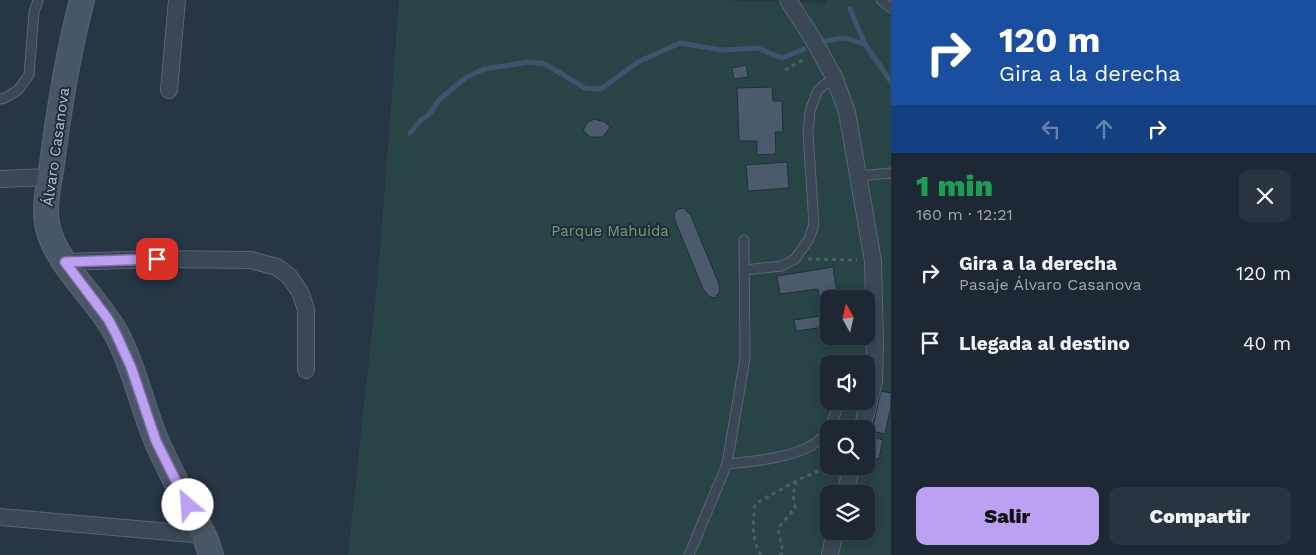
<!DOCTYPE html>
<html lang="es">
<head>
<meta charset="utf-8">
<style>
	body { margin:0; font-family:"Work Sans",sans-serif; background:#2a3440; color:#f1f3f6; height:100vh; display:flex; flex-direction:column; font-size:19px; white-space:nowrap }
	* { box-sizing:border-box; margin:0 }
	p { font-size:16px; color:#a0a6ac }
	.icon { flex:none; width:28px; height:28px; fill:none; stroke:currentColor; stroke-width:2; stroke-linecap:round; stroke-linejoin:round }
	.map { position:relative; flex:1; overflow:hidden }
	.drawer { display:flex; flex-direction:column; background:#1d2834; width:425px }
	.drawer>* { flex:none }
	.guide { background:#1a4fa0; color:#fff; overflow:hidden }
	.needle { width:32px; rotate:352deg }
	.fabs { position:absolute; left:820px; top:290px; display:grid; gap:10px }
	.fabs a { display:grid; place-items:center; width:55px; height:55px; border-radius:10px; background:#1d2834; box-shadow:0 2px 12px #0003,0 0 0 1px #3b444f; font-size:25px }
	.pin { position:absolute; display:grid; place-items:center; width:42px; height:42px; color:#fff; margin:-21px; border-radius:10px; box-shadow:0 2px 8px #0006 }
	.me { position:absolute; width:55px; margin:-28px; rotate:333deg; stroke-linejoin:round; filter:drop-shadow(0 0 4px #0008) }
	.turn { display:flex; align-items:center; gap:18px; height:105px; padding:0 25px; font-size:22px }
	.turn .icon { width:65px; height:65px; stroke-width:2.5 }
	.turn b { display:block; font-size:35px; line-height:42px }
	.lanes { display:flex; align-items:center; height:48px; padding:0 25px; background:#0003; justify-content:center; gap:25px; direction:ltr }
	.lanes .off { opacity:.35 }
	.round { display:grid; place-items:center; flex:none; width:52px; height:52px; border-radius:10px; background:#2a3440 }
	.head { display:flex; align-items:center; justify-content:space-between; height:85px; padding:0 25px }
	h1 { font-size:30px; font-weight:800; line-height:38px; color:#1e9e55 }
	.primary-button { display:flex; gap:10px; margin-top:auto; padding:10px 25px }
	.primary-button a { flex:1; height:58px; border-radius:10px; background:#bca0f2; color:#111; font-size:20px; font-weight:800; line-height:58px; text-align:center }
	.primary-button a+a { background:#2a3440; color:#f1f3f6 }
	ul { padding:0; list-style:none }
	li { display:flex; align-items:center; gap:15px; height:70px; padding:0 25px }
	li div { flex:1 }
	li b { display:block; font-size:19px }
	li em { font-style:normal }
	main { display:flex; flex:1; min-height:0 }
	.map>svg:first-child { display:block }
	.green { fill:#294446; fill-rule:evenodd }
	.lines { fill:none; stroke-linecap:round; stroke-linejoin:round }
	.stream { stroke:#3c546e; stroke-width:5 }
	.building { fill:#4b5b6b; stroke:#222e3c }
	.lane-casing { stroke:#5a6572; stroke-width:11 }
	.street-casing { stroke:#5a6572; stroke-width:18 }
	.secondary-casing { stroke:#5a6572; stroke-width:26 }
	.path { stroke:#476162; stroke-width:3; stroke-dasharray:4 4; stroke-linecap:butt }
	.lane { stroke:#3b4754; stroke-width:9 }
	.street { stroke:#3b4754; stroke-width:16 }
	.secondary { stroke:#495667; stroke-width:24 }
	.route-casing { stroke:#7a689d; stroke-width:12 }
	.route { stroke:#bca0f2; stroke-width:9 }
	.labels { text-anchor:middle; stroke-width:4; stroke-linejoin:round; paint-order:stroke }
	.street-label { font-size:15px; fill:#b9c2ce; stroke:#202c3a }
	.park-label { font-size:15px; fill:#6f9f77; stroke:#202c3a }
</style>
</head>
<body>
<main>
<div class="map">
<svg width="891" height="555" viewBox="0 0 891 555">
	<rect width="100%" height="100%" fill="#273545"/>
	<path class="green" d="M 399,0 L 715,0 L 826,3 L 826,0 L 891,0 L 891,555 L 348,555 L 379,265 ZM 829,299 L 866,299 L 866,336 L 829,336 ZM 829,364 L 866,364 L 866,401 L 829,401 ZM 829,429 L 866,429 L 866,466 L 829,466 ZM 829,494 L 866,494 L 866,531 L 829,531 Z"/>
	<g class="lines">
		<path class="stream" d="M 850,9 L 865,44 L 891,82
			M 824,41 L 844,38 L 865,44
			M 410,133 L 421,120 L 428,116 L 439,100 L 465,78 L 484,69 L 529,62 L 545,64 L 585,88 L 601,89 L 638,62 L 680,43 L 721,50 L 757,48 L 782,58 L 804,49"/>
	</g>
	<path class="building" d="M 746,65 L 748,77 L 734,79 L 732,68 Z
		M 772,87 L 773,101 L 782,101 L 783,132 L 775,132 L 776,154 L 757,155 L 757,141 L 739,141 L 737,88 Z
		M 594,119 L 605,122 L 610,127 L 603,137 L 590,137 L 583,130 L 587,123 Z
		M 787,162 L 789,188 L 748,191 L 746,165 Z
		M 684,208 L 691,216 L 719,284 L 720,291 L 715,298 L 709,296 L 703,289 L 676,223 L 674,217 L 675,212 L 678,209 Z
		M 833,267 L 838,299 L 829,299 L 829,336 L 840,336 L 828,338 L 826,327 L 796,331 L 794,320 L 822,316 L 818,289 L 780,294 L 777,276 Z
		M 881,391 L 891,393 L 891,406 L 885,434 L 872,431 Z
		M 871,437 L 883,440 L 879,459 L 867,456 Z"/>
	<g class="lines">
		<defs>
			<path id="lane" d="M 881,0 L 891,8
				M 0,99 L 5,98 L 18,90 L 29,75 L 34,12 L 38,0
				M 858,176 L 891,173
				M 744,270 L 782,266 L 795,259 L 809,239 L 814,224 L 808,133 L 810,111 L 818,90 L 834,77
				M 727,464 C 754,461 804,458 823,436 C 831,427 836,413 840,401
				M 689,555 L 727,464 L 745,358 L 744,240"/>
			<path id="street" d="M 788,0 L 813,39 L 834,77 L 847,112 L 873,261 L 875,342 L 874,382 L 862,429
				M 169,90 L 177,0
				M 0,179 L 50,177
				M 65,262 L 157,259 L 251,260 L 277,267 L 289,276 L 300,292 L 306,309 L 306,370
				M 845,494 L 852,466
				M 0,517 L 204,535
				M 830,555 L 835,531"/>
			<path id="secondary" d="M 82,0 C 68,53 59,109 52,164 C 49,182 44,205 47,224 C 55,265 98,298 117,335 C 135,369 142,407 157,442 C 171,475 190,507 206,540 L 211,555"/>
		</defs>
		<use href="#lane" class="lane-casing"/>
		<use href="#street" class="street-casing"/>
		<use href="#secondary" class="secondary-casing"/>
		<path class="path" d="M 785,70 L 806,58
			M 808,259 L 857,260
			M 761,555 C 751,539 753,522 755,504 L 796,481 L 829,466
			M 779,555 L 783,553 L 778,528 L 795,508 L 793,494 L 796,482"/>
		<use href="#lane" class="lane"/>
		<use href="#street" class="street"/>
		<use href="#secondary" class="secondary"/>
	</g>
	<g class="lines">
		<defs>
			<path id="route" d="M 157,259 L 65,262 L 108,319 L 116,334 L 131,367 L 156,441 L 188,505"/>
		</defs>
		<use href="#route" class="route-casing"/>
		<use href="#route" class="route"/>
	</g>
	<g class="labels">
		<g class="street-label">
			<text transform="translate(56 147) rotate(-82)" y="5">Álvaro Casanova</text>
		</g>
		<g class="park-label">
			<text x="610" y="236">Parque Mahuida</text>
		</g>
	</g>
</svg>
<div class="fabs">
<a><svg class="needle" viewBox="-14 -14 28 28"><path d="M0-13l5 13h-10z" fill="#e53935"/><path d="M0 13l5-13h-10z" fill="#a0a6ac"/></svg></a>
<a><svg class="icon" aria-label="sound" viewBox="0 0 24 24"><path d="M4 9h4l5-4v14l-5-4H4zM17 9q2 3 0 6"/></svg></a>
<a><svg class="icon" aria-label="search" viewBox="0 0 24 24"><circle cx="10" cy="10" r="6"/><path d="M15 15l6 6"/></svg></a>
<a><svg class="icon" aria-label="layers" viewBox="0 0 24 24"><path d="M12 4l9 5-9 5-9-5zM3 14l9 5 9-5"/></svg></a>
</div>
<div class="pin" style="left:157px;top:259px;background:#d93025"><svg class="icon" aria-label="arrive" viewBox="0 0 24 24"><path d="M6 21V4h12l-3 4 3 4H6"/></svg></div>
<svg class="me" style="left:188px;top:505px" viewBox="-20 -20 40 40"><circle r="19" fill="#fff"/><path d="M0-13L10 11 0 6-10 11z" fill="#bca0f2"/></svg>
</div>
<section class="drawer">
<div class="guide">
<div class="turn"><svg class="icon" aria-label="right" viewBox="0 0 24 24"><path d="M7 20v-9h11M14 6l5 5-5 5"/></svg><div><b>120 m</b>Gira a la derecha</div></div>
<div class="lanes"><svg class="icon off" aria-label="left" viewBox="0 0 24 24"><path d="M17 20v-9H6M10 6l-5 5 5 5"/></svg><svg class="icon off" aria-label="ahead" viewBox="0 0 24 24"><path d="M12 20V5M6 11l6-6 6 6"/></svg><svg class="icon" aria-label="right" viewBox="0 0 24 24"><path d="M7 20v-9h11M14 6l5 5-5 5"/></svg></div>
</div>
<div class="head"><div><h1>1 min</h1><p>160 m · 12:21</p></div><a class="round"><svg class="icon" aria-label="close" viewBox="0 0 24 24"><path d="M6 6l12 12M18 6L6 18"/></svg></a></div>
<ul>
<li><svg class="icon" aria-label="right" viewBox="0 0 24 24"><path d="M7 20v-9h11M14 6l5 5-5 5"/></svg><div><b>Gira a la derecha</b><p>Pasaje Álvaro Casanova</p></div><em>120 m</em></li>
<li><svg class="icon" aria-label="arrive" viewBox="0 0 24 24"><path d="M6 21V4h12l-3 4 3 4H6"/></svg><div><b>Llegada al destino</b></div><em>40 m</em></li>
</ul>
<div class="primary-button"><a>Salir</a><a>Compartir</a></div>
</section>
</main>
</body>
</html>
